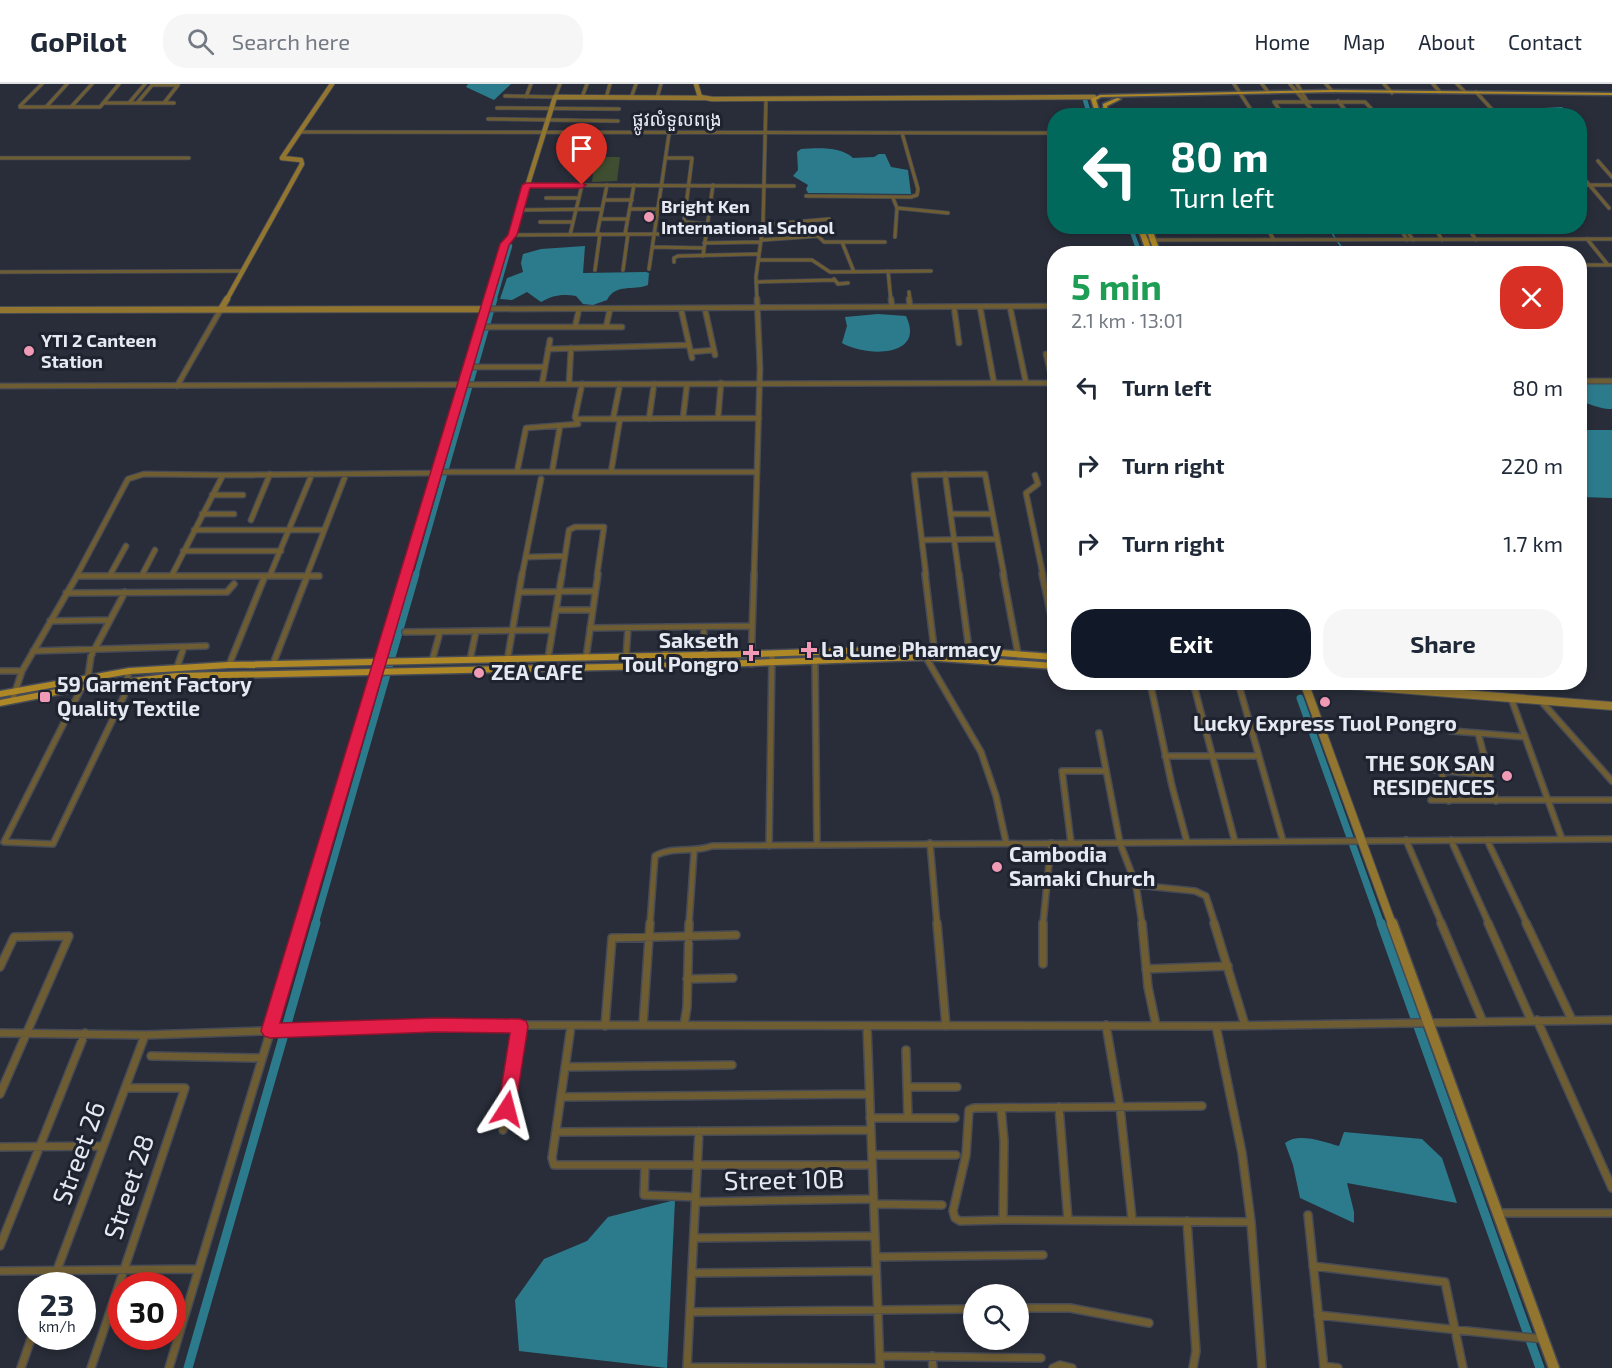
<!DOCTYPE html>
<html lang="en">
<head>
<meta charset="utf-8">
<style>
	body { margin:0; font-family:"Exo 2","Noto Sans Khmer",sans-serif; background:#f6f6f7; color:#1f2937; height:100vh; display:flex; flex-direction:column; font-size:22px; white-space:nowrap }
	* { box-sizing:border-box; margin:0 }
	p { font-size:20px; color:#747a83 }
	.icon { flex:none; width:33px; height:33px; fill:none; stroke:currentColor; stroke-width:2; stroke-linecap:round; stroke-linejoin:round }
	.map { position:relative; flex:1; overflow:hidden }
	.sheet { position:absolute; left:1047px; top:162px; width:540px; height:444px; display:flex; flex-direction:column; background:#fff; border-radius:24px; box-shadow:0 3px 9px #0003 }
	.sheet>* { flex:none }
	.top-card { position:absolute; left:1047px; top:24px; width:540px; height:126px; border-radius:24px; box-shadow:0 3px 9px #0003; background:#00695c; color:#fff; overflow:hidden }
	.buttons { position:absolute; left:963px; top:1200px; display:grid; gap:12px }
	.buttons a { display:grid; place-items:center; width:66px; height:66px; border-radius:50%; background:#fff; box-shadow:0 3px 9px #0003; font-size:30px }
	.speed { position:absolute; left:18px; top:1188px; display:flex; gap:12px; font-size:30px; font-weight:700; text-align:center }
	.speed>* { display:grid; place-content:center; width:78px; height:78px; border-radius:50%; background:#fff; box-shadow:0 3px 9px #0003; line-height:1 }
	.speed small { font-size:15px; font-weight:400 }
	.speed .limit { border:9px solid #d22; background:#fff; color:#111 }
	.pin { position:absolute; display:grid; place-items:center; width:51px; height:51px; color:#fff; margin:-62px -26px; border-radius:50% 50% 50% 0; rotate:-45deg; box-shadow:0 0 6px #0007 }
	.pin .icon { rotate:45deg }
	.me { position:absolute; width:66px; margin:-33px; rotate:9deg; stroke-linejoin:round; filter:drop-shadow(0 0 4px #0008) }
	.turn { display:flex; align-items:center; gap:21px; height:126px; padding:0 24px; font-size:27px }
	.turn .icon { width:78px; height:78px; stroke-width:2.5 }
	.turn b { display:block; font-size:42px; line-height:51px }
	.round { display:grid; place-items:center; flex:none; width:63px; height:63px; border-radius:24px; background:#f6f6f7 }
	.overview { display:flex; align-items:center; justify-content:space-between; height:102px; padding:0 24px }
	h1 { font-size:36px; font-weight:700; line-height:45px; color:#1e9e55 }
	.primary-button { display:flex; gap:12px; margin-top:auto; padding:12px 24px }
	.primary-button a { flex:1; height:69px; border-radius:24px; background:#111827; color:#fff; font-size:24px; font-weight:700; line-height:69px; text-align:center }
	.primary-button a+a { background:#f6f6f7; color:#1f2937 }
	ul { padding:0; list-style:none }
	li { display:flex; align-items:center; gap:18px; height:78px; padding:0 24px }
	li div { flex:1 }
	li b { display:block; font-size:22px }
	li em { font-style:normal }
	header { display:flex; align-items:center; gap:36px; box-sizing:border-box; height:84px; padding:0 30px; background:#fff; border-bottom:2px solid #e0e1e3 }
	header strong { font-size:28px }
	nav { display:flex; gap:33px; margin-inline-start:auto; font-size:21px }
	.search { width:420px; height:54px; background:#f6f6f7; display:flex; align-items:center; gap:15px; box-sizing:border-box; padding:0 21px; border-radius:24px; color:#747a83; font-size:22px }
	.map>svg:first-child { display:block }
	.green { fill:#3f4e30 }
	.water { fill:#2c7b8d }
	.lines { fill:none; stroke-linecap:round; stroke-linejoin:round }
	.stream { stroke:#2c7b8d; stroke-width:1.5 }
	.canal-far3 { stroke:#2c7b8d; stroke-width:4.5 }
	.canal-far2 { stroke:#2c7b8d; stroke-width:5 }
	.canal-far1 { stroke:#2c7b8d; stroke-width:7 }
	.canal { stroke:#2c7b8d; stroke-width:9 }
	.street-far3-casing { stroke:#464b56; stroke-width:4.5 }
	.street-far2-casing { stroke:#464b56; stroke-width:7 }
	.street-far1-casing { stroke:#464b56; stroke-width:8 }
	.street-casing { stroke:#464b56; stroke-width:10 }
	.secondary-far3-casing { stroke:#464b56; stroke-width:6 }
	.secondary-far2-casing { stroke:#464b56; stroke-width:8 }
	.secondary-far1-casing { stroke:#464b56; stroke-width:10 }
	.secondary-casing { stroke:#464b56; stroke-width:13 }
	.primary-casing { stroke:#464b56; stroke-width:3 }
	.street-far3 { stroke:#6e5c33; stroke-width:3 }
	.street-far2 { stroke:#6e5c33; stroke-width:4.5 }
	.street-far1 { stroke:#6e5c33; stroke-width:5 }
	.street { stroke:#6e5c33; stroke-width:7 }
	.secondary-far3 { stroke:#92752f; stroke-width:4.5 }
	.secondary-far2 { stroke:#92752f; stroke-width:6 }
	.secondary-far1 { stroke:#92752f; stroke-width:8 }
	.secondary { stroke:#92752f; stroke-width:10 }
	.primary { fill:#ae8827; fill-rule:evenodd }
	.route { fill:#e11d48; stroke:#92132f; stroke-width:1.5 }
	.poi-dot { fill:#f09ab6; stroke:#1e232f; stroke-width:2 }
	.labels { text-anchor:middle; stroke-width:6; stroke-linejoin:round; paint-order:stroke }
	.far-street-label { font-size:18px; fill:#e5e9f1; stroke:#1e232f }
	.far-poi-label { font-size:18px; font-weight:bold; fill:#e5e9f1; stroke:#1e232f; text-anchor:start }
	.poi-label { font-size:21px; font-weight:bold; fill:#e5e9f1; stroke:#1e232f; text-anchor:start }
	.near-street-label { font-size:26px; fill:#e5e9f1; stroke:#1e232f }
</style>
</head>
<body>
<header>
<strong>GoPilot</strong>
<div class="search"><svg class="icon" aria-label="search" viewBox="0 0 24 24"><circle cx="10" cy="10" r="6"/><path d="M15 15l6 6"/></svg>Search here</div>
<nav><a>Home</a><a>Map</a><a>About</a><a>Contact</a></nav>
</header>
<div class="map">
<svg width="1612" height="1284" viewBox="0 0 1612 1284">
	<rect width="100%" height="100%" fill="#282d39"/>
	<path class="green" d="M 595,73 L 620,73 L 617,97 L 592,98 Z"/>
	<path class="water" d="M 468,0 L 511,0 L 494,16 L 466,3 Z
		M 1562,23 L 1573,31 L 1507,31 L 1502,26 Z
		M 801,65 C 817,64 841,62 853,74 L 874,73 L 879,70 L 885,70 L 891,83 L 908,86 L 911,110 L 808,109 L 806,105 L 808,101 L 793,92 L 798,86 L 797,68 Z
		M 585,162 L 583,189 L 646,188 L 649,189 L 648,201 C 633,207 616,199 607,216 L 593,221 L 583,220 L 576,212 C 561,210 554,211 541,218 L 527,208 L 512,216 L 500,215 L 507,194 L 523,188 L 521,179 L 523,170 L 541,165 Z
		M 878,230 L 906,232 C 926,274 866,273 842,259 L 847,242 L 845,233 Z
		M 1580,299 L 1612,299 L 1612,325 C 1600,326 1591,319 1580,318 Z
		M 1580,346 L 1612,346 L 1612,414 L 1580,413 Z
		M 1344,1048 L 1422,1055 L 1442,1074 L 1457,1119 L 1347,1099 L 1354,1128 L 1354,1139 L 1300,1114 L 1293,1081 L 1285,1059 C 1299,1048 1323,1058 1339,1062 Z
		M 675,1116 L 667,1284 L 519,1267 L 515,1216 L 544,1175 L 587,1157 L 608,1133 Z"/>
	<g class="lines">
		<path class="stream" d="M 1328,142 L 1335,154
			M 1338,158 L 1346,170"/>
		<path class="canal-far3" d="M 1085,16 L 1090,32
			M 1130,142 L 1140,170
			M 494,217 L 510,162"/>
		<path class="canal-far2" d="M 416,491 L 495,215"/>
		<path class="canal-far1" d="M 1300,614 L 1381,840
			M 315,840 L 416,490"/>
		<path class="canal" d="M 1381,839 L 1540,1284
			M 188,1284 L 316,839"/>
		<defs>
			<path id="street-far3" d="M 1234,0 L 1255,32
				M 1262,0 L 1268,8
				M 1290,0 L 1317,32
				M 1297,0 L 1307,17
				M 1326,0 L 1332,7
				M 1384,0 L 1392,9
				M 1433,0 L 1440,8
				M 1457,0 L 1465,8
				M 152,1 L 178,1
				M 1476,8 L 1498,32
				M 505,12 L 555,13 L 560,0
				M 526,13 L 531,0
				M 582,13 L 587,0
				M 606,14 L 610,0
				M 631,14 L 636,0
				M 657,14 L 661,0
				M 1338,17 L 1350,32
				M 1274,18 L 1365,18 L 1378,32
				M 1274,18 L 1284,32
				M 103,19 L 174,19
				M 129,19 L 145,0
				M 137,19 L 153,0
				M 164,19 L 178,1
				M 20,22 L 42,0
				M 20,23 L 100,23 L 119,0
				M 46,23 L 67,0
				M 71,23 L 92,0
				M 497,24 L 619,25
				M 488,35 L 618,37
				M 299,48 L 1054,49
				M 0,74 L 189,74
				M 666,74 L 692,74 L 684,138 L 706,140
				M 1598,77 L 1612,93
				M 1580,90 L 1609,124
				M 527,101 L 794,102
				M 1580,101 L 1612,101
				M 806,112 L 911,113 L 917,111 L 918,105 L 902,49
				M 546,114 L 579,114
				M 893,114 L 897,124 L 895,153
				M 604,116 L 632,116
				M 897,124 L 948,129
				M 630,125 L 711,125
				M 520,126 L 602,125
				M 600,135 L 628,135
				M 540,138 L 573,138
				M 763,141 L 829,135
				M 1266,142 L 1274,156
				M 1399,142 L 1407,156
				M 1404,142 L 1413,156
				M 1434,142 L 1442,156
				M 1467,142 L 1476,156
				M 597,150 L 607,101
				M 625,150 L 634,101
				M 512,151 L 676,150
				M 570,151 L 582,101
				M 1587,155 L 1608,181
				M 762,156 L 818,152 L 824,158 L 885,158
				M 1145,156 L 1612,155
				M 842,158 L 854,188
				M 704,159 L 761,158
				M 652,163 L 704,164
				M 703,172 L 713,101
				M 759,176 L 812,176 L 830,188 L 931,187
				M 674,178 L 674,174 L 678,172 L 759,170
				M 1580,181 L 1612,181
				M 649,185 L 669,50
				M 595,186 L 600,150
				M 623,186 L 628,150
				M 888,187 L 891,217
				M 0,188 L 243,187
				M 834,195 L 838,200 L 848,199
				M 756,198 L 834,196
				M 909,208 L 910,217
				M 757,217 L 756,193 L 763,141 L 766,15"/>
			<path id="street-far2" d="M 891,215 L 892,223
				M 909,215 L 910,223
				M 954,223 L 959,259
				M 980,223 L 994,299
				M 1010,223 L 1026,299
				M 485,225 L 1054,222
				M 681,225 L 692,274
				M 705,225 L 715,271
				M 480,243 L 606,243 L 610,225
				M 575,243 L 579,225
				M 606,243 L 622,243
				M 548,265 L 689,261
				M 691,268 L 714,266
				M 1046,270 L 1053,299
				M 468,283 L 545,283
				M 1580,297 L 1612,297
				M 542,300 L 550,256
				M 569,300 L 571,264
				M 0,302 L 1054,299
				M 177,302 L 221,225
				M 683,334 L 687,300
				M 718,334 L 721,299
				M 576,335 L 759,334
				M 613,335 L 620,300
				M 649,335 L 654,300
				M 437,388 L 757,388
				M 517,388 L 526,344 L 578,340 L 575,333 L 582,300
				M 552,388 L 560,342
				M 611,388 L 620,335
				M 945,390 L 959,491
				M 1035,391 L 1038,400 L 1026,409 L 1043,491
				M 212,411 L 243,411
				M 202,430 L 234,430
				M 952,430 L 991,430
				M 251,436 L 270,390
				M 194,446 L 324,446
				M 922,456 L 995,455
				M 183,467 L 281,467
				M 527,473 L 565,472
				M 77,491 L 128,395 L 144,390 L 223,391
				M 110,491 L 126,462
				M 142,491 L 155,466
				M 172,491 L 223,391 L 436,389
				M 270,491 L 312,390
				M 307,491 L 346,390
				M 522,491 L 541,395
				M 562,491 L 569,446 L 575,443 L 604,443 L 597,491
				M 754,491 L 760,284 L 757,215
				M 926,491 L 914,391 L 985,390 L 1004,491"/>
			<path id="street-far1" d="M 925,490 L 934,564
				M 959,490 L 969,566
				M 1003,490 L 1018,570
				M 1042,490 L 1054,546
				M 77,492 L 319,492
				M 110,492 L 111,490
				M 142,492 L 143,490
				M 172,492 L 173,490
				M 270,492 L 271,490
				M 519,508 L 595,507
				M 66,509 L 227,508 L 234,500
				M 556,526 L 593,526
				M 50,537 L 110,536
				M 590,544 L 752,542
				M 405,548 L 552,546
				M 921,565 L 981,668 L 996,712 L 1006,758
				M 33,567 L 206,562
				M 703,571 L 704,543
				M 665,572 L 667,543
				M 626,573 L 628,544
				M 548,574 L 562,490
				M 586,574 L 598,490
				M 470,576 L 476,547
				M 432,577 L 440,548
				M 815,578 L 817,761
				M 273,580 L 308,490
				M 751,580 L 754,490
				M 229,581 L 265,492
				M 177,583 L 184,563
				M 506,584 L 522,490
				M 0,587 L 22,587
				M 88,593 L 91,572 L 125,508
				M 1150,598 L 1172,702 L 1187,758
				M 1193,598 L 1235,758
				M 1238,598 L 1283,757
				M 82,603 L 4,758 L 53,760 L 124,612 L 129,587
				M 1511,614 L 1562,755
				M 12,617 L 22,587 L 78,490
				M 1541,617 L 1612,697
				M 1451,647 L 1478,649
				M 1099,649 L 1120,759 L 1136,801 L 1142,840
				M 1165,672 L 1258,672
				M 1426,685 L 1488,691
				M 1441,686 L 1449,717
				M 1431,716 L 1612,716
				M 1496,717 L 1478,649 L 1525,653
				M 1406,756 L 1442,840
				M 1451,756 L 1489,840
				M 1487,756 L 1527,840
				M 930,759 L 937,840
				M 1071,759 L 1062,687 L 1106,687
				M 769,762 L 772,570
				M 1136,801 L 1195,807 L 1206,812 L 1215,840
				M 302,840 L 378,588
				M 650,840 L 655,772 C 671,762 694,769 712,762 L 1612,755
				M 689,840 L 694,768
				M 1043,840 L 1051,759"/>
			<path id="street" d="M 937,839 L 946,942
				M 1043,839 L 1043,880
				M 1142,839 L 1148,903 L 1156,941
				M 1214,839 L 1245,941
				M 1441,839 L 1483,938
				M 1488,839 L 1531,936
				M 1526,839 L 1572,936
				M 0,883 L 14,853 L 69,852 L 0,1010
				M 1146,885 L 1228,882
				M 687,895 L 733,894
				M 1537,936 L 1612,1104
				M 643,941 L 650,839
				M 684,941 L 687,923 L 689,839
				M 1106,941 L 1120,1023 L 1132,1135
				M 571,942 L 552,1074 L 554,1081 L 872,1081
				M 605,942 L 612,854 L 736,851
				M 1216,942 L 1242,1069 L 1251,1138 L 1262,1284
				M 0,949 L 145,951 L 436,941 L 1216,942 L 1612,936
				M 906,966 L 908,1034
				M 151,972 L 262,974
				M 565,983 L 732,981
				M 907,1003 L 957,1003
				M 561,1013 L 869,1010
				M 1059,1023 L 1068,1136
				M 1001,1024 L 1004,1057 L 1003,1136 L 1251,1138
				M 870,1034 L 955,1034
				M 503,1046 L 520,942
				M 557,1048 L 871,1046
				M 0,1063 L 103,1062
				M 872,1071 L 956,1071
				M 645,1082 L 644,1111 L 696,1113
				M 695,1118 L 873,1115
				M 874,1120 L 942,1121
				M 1497,1129 L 1612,1129
				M 1308,1131 L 1324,1284
				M 1003,1136 L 960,1137 L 955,1134 L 953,1127 L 966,1071 L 969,1026 L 974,1024 L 1202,1022
				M 1187,1137 L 1196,1267 L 1193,1284
				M 694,1154 L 875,1152
				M 0,1162 L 85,949
				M 876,1173 L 1043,1171
				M 1313,1182 L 1445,1198 L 1463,1284
				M 0,1187 L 199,1185
				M 692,1189 L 876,1187
				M 51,1202 L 145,951
				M 1018,1224 L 1070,1224 L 1149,1239
				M 690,1228 L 974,1225
				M 1318,1231 L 1543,1255
				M 880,1272 L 1041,1274
				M 932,1272 L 933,1284
				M 1324,1282 L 1338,1284
				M 687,1283 L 880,1284 L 867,942
				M 21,1284 L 32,1252
				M 91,1284 L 185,1004 L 125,1004
				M 169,1284 L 303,839
				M 687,1284 L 699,1047
				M 1053,1284 L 1060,1281 L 1072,1284"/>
			<path id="secondary-far3" d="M 696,0 L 700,13 L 712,15 L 1094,13
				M 226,217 L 302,80 L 301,76 L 282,74 L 332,0
				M 487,217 L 504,160 L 512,151 L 555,13 L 703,14"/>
			<path id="secondary-far2" d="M 221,225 L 227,215
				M 0,226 L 485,225
				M 407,491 L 488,215"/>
			<path id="secondary-far1" d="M 378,588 L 407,490
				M 1304,598 L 1392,840
				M 1312,598 L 1612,622"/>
			<path id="secondary" d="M 1392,839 L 1554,1284"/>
			<path id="primary" d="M 1332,6 L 1612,9 L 1612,11 L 1332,8 L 1101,13 L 1096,16 L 1101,32 L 1096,32 L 1091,15 L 1100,11 Z
				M 1117,14 L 1121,15 L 1107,22 L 1108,32 L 1104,32 L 1103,20 Z
				M 1137,142 L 1143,142 L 1153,170 L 1147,170 Z
				M 1145,142 L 1151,142 L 1161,170 L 1155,170 Z
				M 934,561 L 1054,570 L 1054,576 L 934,567 L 751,573 L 229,584 L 129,590 L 0,613 L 0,607 L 129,584 L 229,578 L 751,567 Z
				M 925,570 L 1054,579 L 1054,585 L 925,576 L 656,585 L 176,595 L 82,606 L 0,622 L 0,616 L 82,600 L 176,589 L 656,579 Z
				M 1255,598 L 1304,598 C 1294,604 1265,604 1255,598 Z"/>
		</defs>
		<use href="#street-far3" class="street-far3-casing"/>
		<use href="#street-far2" class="street-far2-casing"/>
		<use href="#street-far1" class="street-far1-casing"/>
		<use href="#street" class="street-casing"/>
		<use href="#secondary-far3" class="secondary-far3-casing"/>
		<use href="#secondary-far2" class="secondary-far2-casing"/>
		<use href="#secondary-far1" class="secondary-far1-casing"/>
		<use href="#secondary" class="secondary-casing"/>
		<use href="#primary" class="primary-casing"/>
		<use href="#street-far3" class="street-far3"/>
		<use href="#street-far2" class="street-far2"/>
		<use href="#street-far1" class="street-far1"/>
		<use href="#street" class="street"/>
		<use href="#secondary-far3" class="secondary-far3"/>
		<use href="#secondary-far2" class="secondary-far2"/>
		<use href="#secondary-far1" class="secondary-far1"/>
		<use href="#secondary" class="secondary"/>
		<use href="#primary" class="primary"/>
	</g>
	<path class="route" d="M 526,99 L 582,99 L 586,101 L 582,104 L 530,104 L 517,151 L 509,161 L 280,939 L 436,934 L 520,935 L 526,937 L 528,942 L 515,1025 L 513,1031 L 507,1033 L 500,1031 L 498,1025 L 510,949 L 436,948 L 270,954 L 264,952 L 261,947 L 500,160 L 508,151 L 522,101 Z"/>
	<g class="poi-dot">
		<circle cx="649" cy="133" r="6"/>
		<circle cx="29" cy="267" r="6"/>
		<path d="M806 557h6v6h6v6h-6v6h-6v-6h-6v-6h6z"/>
		<path d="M748 560h6v6h6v6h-6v6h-6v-6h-6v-6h6z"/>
		<circle cx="479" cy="589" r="6"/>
		<rect x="39" y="607" width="12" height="12" rx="3"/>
		<circle cx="1325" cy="618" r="6"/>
		<circle cx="1507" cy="692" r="6"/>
		<circle cx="997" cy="783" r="6"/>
	</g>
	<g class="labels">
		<g class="far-street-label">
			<text x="677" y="42">ផ្លូវលំទួលពង្រ</text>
		</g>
		<g class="far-poi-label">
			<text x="661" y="129">Bright Ken<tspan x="661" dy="21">International School</tspan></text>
			<text x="41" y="263">YTI 2 Canteen<tspan x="41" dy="21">Station</tspan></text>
		</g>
		<g class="poi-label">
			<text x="739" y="564" text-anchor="end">Sakseth<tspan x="739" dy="24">Toul Pongro</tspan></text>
			<text x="821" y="573">La Lune Pharmacy</text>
			<text x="491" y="596">ZEA CAFE</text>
			<text x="57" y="608">59 Garment Factory<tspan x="57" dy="24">Quality Textile</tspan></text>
			<text x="1325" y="647" text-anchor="middle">Lucky Express Tuol Pongro</text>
			<text x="1495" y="687" text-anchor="end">THE SOK SAN<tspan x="1495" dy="24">RESIDENCES</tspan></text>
			<text x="1009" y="778">Cambodia<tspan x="1009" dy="24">Samaki Church</tspan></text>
		</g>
		<g class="near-street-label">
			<text transform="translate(79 1069) rotate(-70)" y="9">Street 26</text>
			<text transform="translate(784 1096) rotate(-1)" y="9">Street 10B</text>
			<text transform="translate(129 1103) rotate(-72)" y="9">Street 28</text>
		</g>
	</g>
</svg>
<div class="buttons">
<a><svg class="icon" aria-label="search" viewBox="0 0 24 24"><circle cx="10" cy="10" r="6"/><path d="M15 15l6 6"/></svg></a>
</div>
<div class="speed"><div>23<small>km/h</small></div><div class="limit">30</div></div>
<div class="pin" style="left:582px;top:101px;background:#d93025"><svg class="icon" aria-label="arrive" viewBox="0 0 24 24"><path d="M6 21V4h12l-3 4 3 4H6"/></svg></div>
<svg class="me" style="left:507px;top:1025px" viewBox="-20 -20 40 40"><path d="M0-17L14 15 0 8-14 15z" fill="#e11d48" stroke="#fff" stroke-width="4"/></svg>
<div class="top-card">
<div class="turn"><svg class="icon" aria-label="left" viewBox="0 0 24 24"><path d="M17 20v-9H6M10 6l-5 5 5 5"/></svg><div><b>80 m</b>Turn left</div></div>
</div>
<section class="sheet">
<div class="overview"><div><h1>5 min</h1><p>2.1 km · 13:01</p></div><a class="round" style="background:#d93025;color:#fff"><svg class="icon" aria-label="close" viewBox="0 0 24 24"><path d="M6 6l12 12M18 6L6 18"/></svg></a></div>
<ul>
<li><svg class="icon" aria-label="left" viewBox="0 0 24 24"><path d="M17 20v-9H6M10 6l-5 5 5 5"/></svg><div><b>Turn left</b></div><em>80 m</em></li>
<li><svg class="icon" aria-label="right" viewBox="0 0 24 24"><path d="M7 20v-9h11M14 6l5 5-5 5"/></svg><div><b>Turn right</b></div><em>220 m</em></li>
<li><svg class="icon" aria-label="right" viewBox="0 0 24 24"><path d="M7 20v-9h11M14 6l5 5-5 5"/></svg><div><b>Turn right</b></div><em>1.7 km</em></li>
</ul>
<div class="primary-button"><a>Exit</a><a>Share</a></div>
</section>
</div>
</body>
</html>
